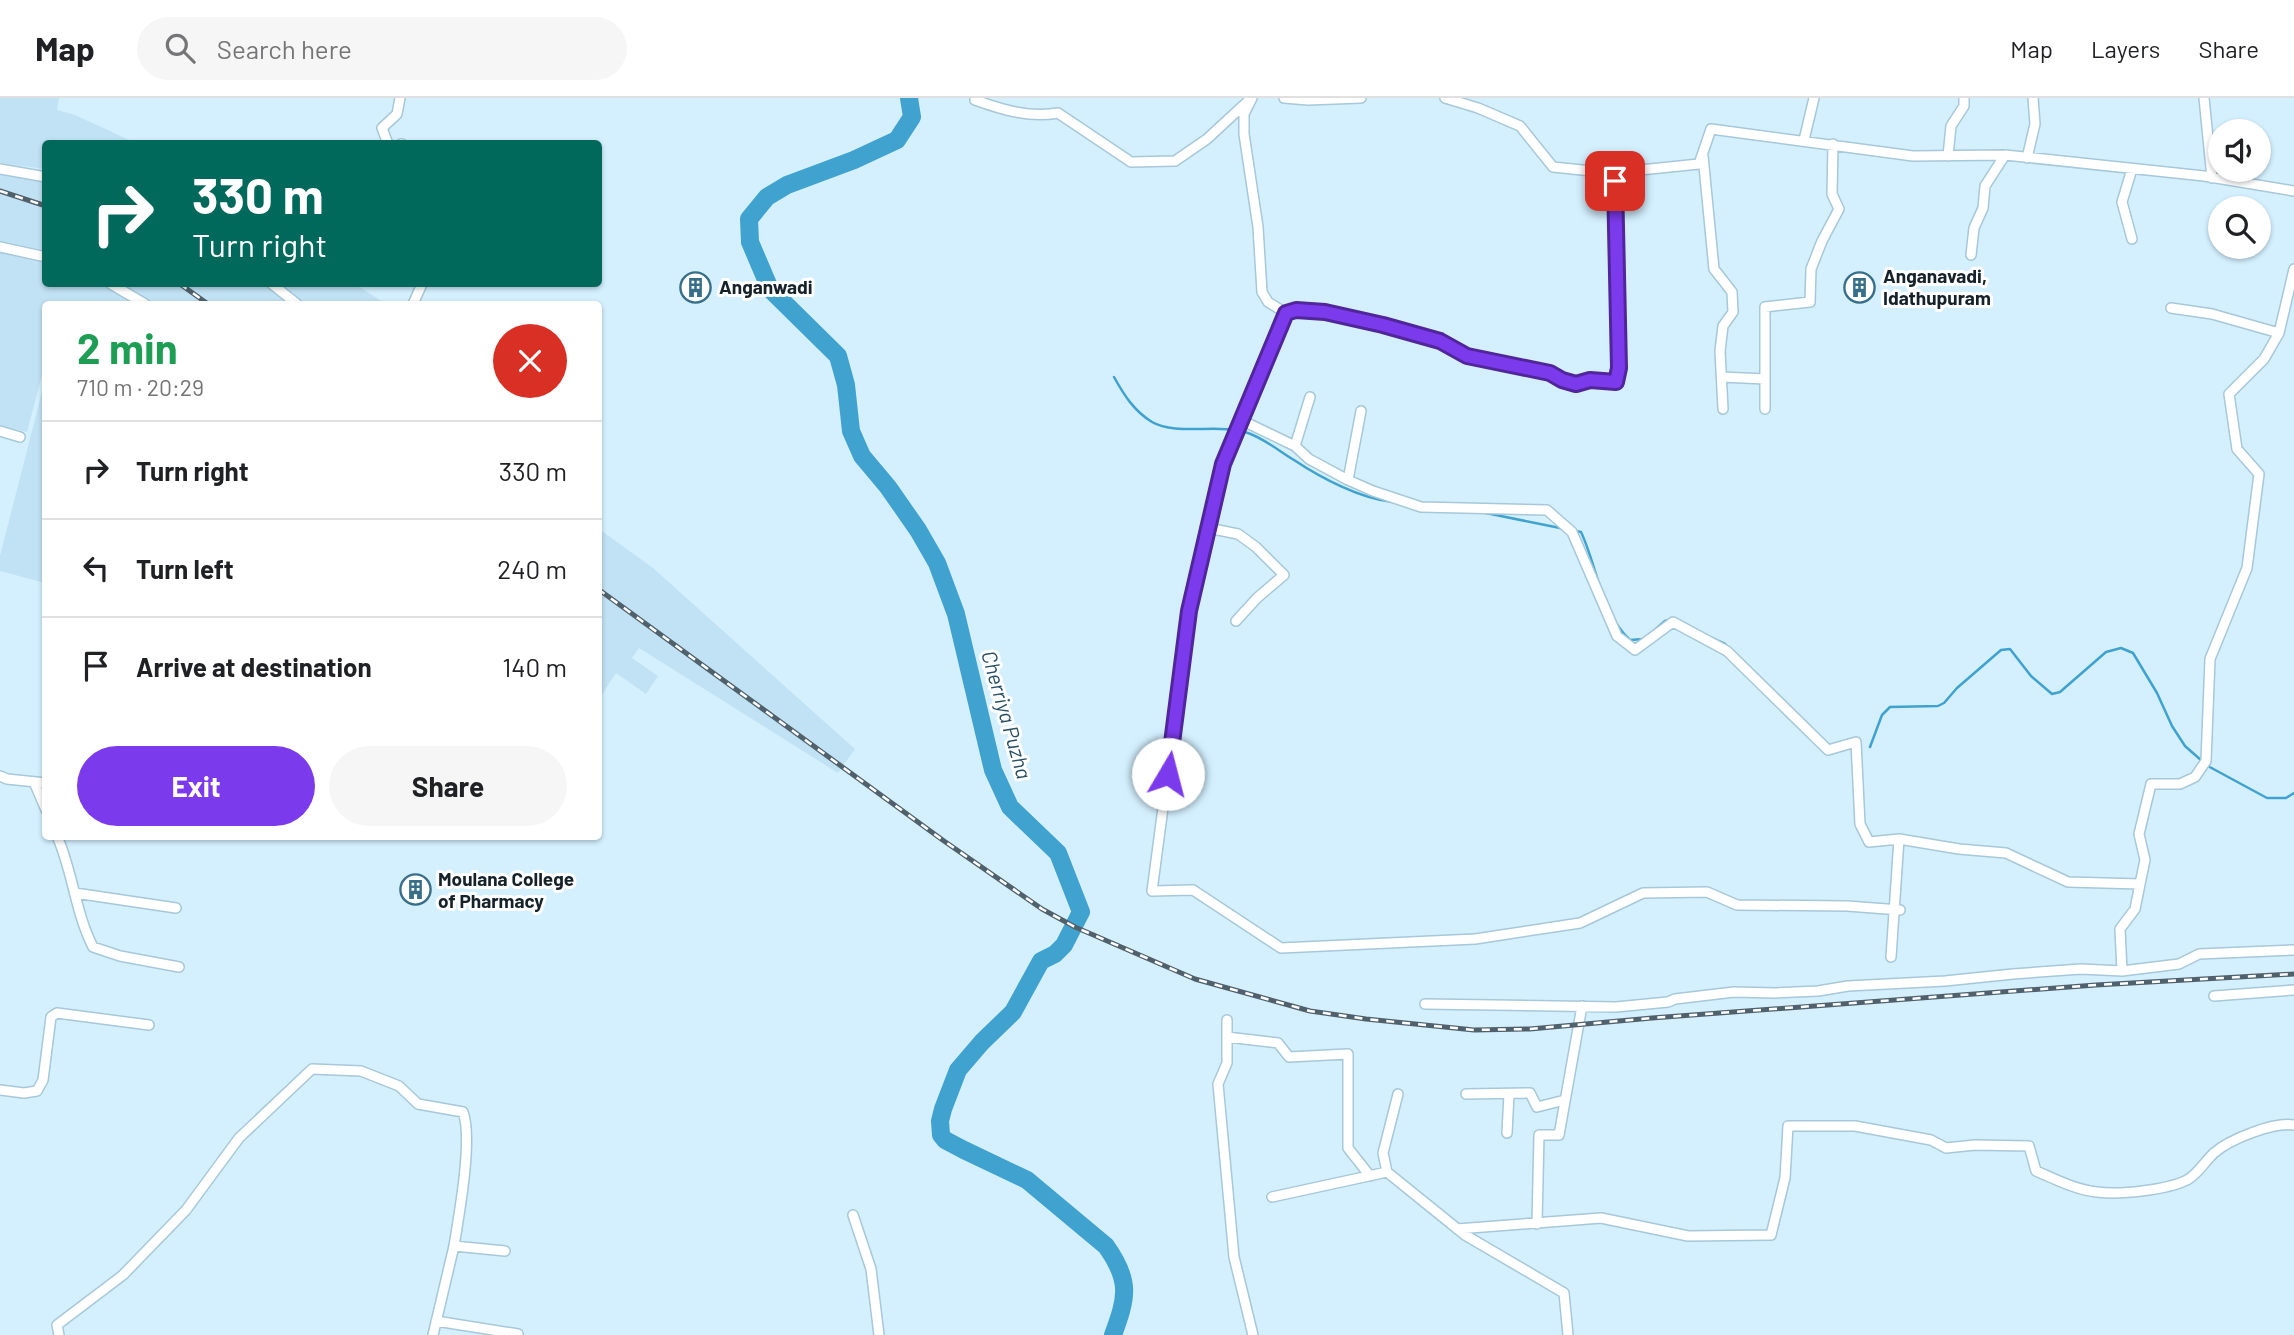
<!DOCTYPE html>
<html lang="en">
<head>
<meta charset="utf-8">
<style>
	body { margin:0; font-family:Barlow,sans-serif; background:#f6f6f6; color:#202124; height:100vh; display:flex; flex-direction:column; font-size:26px; white-space:nowrap }
	* { box-sizing:border-box; margin:0 }
	p { font-size:23px; color:#757577 }
	.icon { flex:none; width:38px; height:38px; fill:none; stroke:currentColor; stroke-width:2; stroke-linecap:round; stroke-linejoin:round }
	.map { position:relative; flex:1; overflow:hidden }
	.side { position:absolute; left:42px; top:203px; width:560px; height:539px; display:flex; flex-direction:column; background:#fff; border-radius:7px; box-shadow:0 2px 5px #0004 }
	.side>* { flex:none }
	.top-card { position:absolute; left:42px; top:42px; width:560px; height:147px; border-radius:7px; box-shadow:0 2px 5px #0004; background:#00695c; color:#fff; overflow:hidden }
	.fabs { position:absolute; left:2208px; top:21px; display:grid; gap:14px }
	.fabs a { display:grid; place-items:center; width:63px; height:63px; border-radius:50%; background:#fff; box-shadow:0 2px 5px #0004; font-size:35px }
	.pin { position:absolute; display:grid; place-items:center; width:60px; height:60px; color:#fff; margin:-30px; border-radius:14px; box-shadow:0 4px 10px #0006 }
	.me { position:absolute; width:77px; margin:-38px; rotate:8deg; stroke-linejoin:round; filter:drop-shadow(0 0 5px #0008) }
	.turn { display:flex; align-items:center; gap:24px; height:147px; padding:0 35px; font-size:32px }
	.turn .icon { width:91px; height:91px; stroke-width:2.5 }
	.turn b { display:block; font-size:49px; line-height:60px }
	.round { display:grid; place-items:center; flex:none; width:74px; height:74px; border-radius:37px; background:#f6f6f6 }
	.summary { display:flex; align-items:center; justify-content:space-between; height:119px; padding:0 35px }
	h1 { font-size:42px; font-weight:700; line-height:52px; color:#1e9e55 }
	.button { display:flex; gap:14px; margin-top:auto; padding:14px 35px }
	.button a { flex:1; height:80px; border-radius:42px; background:#7c3aed; color:#fff; font-size:28px; font-weight:700; line-height:80px; text-align:center }
	.button a+a { background:#f6f6f6; color:#202124 }
	ul { padding:0; list-style:none }
	li { display:flex; align-items:center; gap:21px; height:98px; padding:0 35px; border-top:2px solid #e0e0e0 }
	li div { flex:1 }
	li b { display:block; font-size:26px }
	li em { font-style:normal }
	header { display:flex; align-items:center; gap:42px; box-sizing:border-box; height:98px; padding:0 35px; background:#fff; border-bottom:2px solid #e0e0e0 }
	header strong { font-size:33px }
	nav { display:flex; gap:38px; margin-inline-start:auto; font-size:24px }
	.search { width:490px; height:63px; background:#f6f6f6; display:flex; align-items:center; gap:18px; box-sizing:border-box; padding:0 24px; border-radius:38px; color:#757577; font-size:26px }
	.map>svg:first-child { display:block }
	.built { fill:#c1e2f4 }
	.lines { fill:none; stroke-linecap:round; stroke-linejoin:round }
	.stream { stroke:#40a2ce; stroke-width:2.5 }
	.river { stroke:#40a2ce; stroke-width:18 }
	.minor-casing { stroke:#a6c8d9; stroke-width:12 }
	.minor { stroke:#fff; stroke-width:9 }
	.rail-casing { stroke:#50616b; stroke-width:5 }
	.rail { stroke:#fff; stroke-width:2.5; stroke-dasharray:8; stroke-linecap:butt }
	.route-casing { stroke:#51269a; stroke-width:18 }
	.route { stroke:#7c3aed; stroke-width:12 }
	.labels { text-anchor:middle; stroke-width:6; stroke-linejoin:round; paint-order:stroke }
	.poi-label { font-size:19px; font-weight:bold; fill:#152229; stroke:#fff; text-anchor:start }
	.water-label { font-size:21px; font-style:italic; fill:#254e62; stroke:#fff }
</style>
</head>
<body>
<header>
<strong>Map</strong>
<div class="search"><svg class="icon" aria-label="search" viewBox="0 0 24 24"><circle cx="10" cy="10" r="6"/><path d="M15 15l6 6"/></svg>Search here</div>
<nav><a>Map</a><a>Layers</a><a>Share</a></nav>
</header>
<div class="map">
<svg width="2294" height="1237" viewBox="0 0 2294 1237">
	<rect width="100%" height="100%" fill="#d4f0ff"/>
	<path class="built" d="M 0,0 L 59,0 L 57,12 L 75,17 L 136,45 L 46,46 L 45,71 L 0,65 Z
		M 0,68 L 45,76 L 46,186 L 355,186 L 386,206 L 46,206 L 45,266 L 27,334 L 0,327 Z
		M 45,282 L 45,485 L 0,473 L 0,458 Z
		M 599,431 L 653,470 L 855,651 L 838,675 L 639,550 L 632,560 L 658,578 L 646,596 L 616,575 L 599,601 Z"/>
	<g class="lines">
		<path class="stream" d="M 1114,279 C 1124,297 1134,313 1152,324 C 1176,338 1221,325 1248,335 C 1265,341 1279,353 1294,362 C 1321,380 1361,401 1393,404
			M 1486,415 L 1565,431
			M 1575,433 L 1581,434 C 1597,468 1601,515 1630,542 L 1644,541
			M 1678,522 L 1700,534
			M 1649,537 L 1665,523 L 1672,521
			M 1712,540 L 1725,546
			M 1870,649 L 1882,617 L 1890,609 L 1938,608 L 1944,605 L 1957,590 L 2001,552 L 2010,551 L 2031,578 L 2052,596 L 2060,594 L 2106,554 L 2121,550 L 2133,555 L 2157,595 L 2172,628 L 2185,648 L 2202,663
			M 2206,667 L 2267,700 L 2286,700 L 2294,695"/>
		<path class="river" d="M 909,0 L 912,19 L 897,42 L 854,62 L 787,87 L 767,99 L 749,121 L 750,144 L 770,191 L 838,258 L 846,287 L 851,333 L 862,358 L 888,389 L 918,432 L 937,465 L 956,516 L 993,672 L 1010,709 L 1058,755 L 1081,814 L 1064,847 L 1055,856 L 1041,863 L 1013,914 L 982,944 L 958,972 L 943,1011 L 940,1023 L 941,1037 L 945,1042 L 964,1052 L 1027,1082 L 1106,1148 C 1131,1183 1127,1199 1113,1237"/>
		<defs>
			<path id="minor" d="M 975,0 L 975,2 C 1003,12 1029,20 1058,15 L 1131,64 L 1175,63 L 1207,41 L 1247,4
				M 1252,0 L 1244,16 L 1244,36 L 1258,129 L 1262,194 L 1268,204 L 1286,215 L 1223,366 L 1189,513 L 1152,793 L 1193,792 L 1281,850 L 1475,841 L 1580,825 L 1643,795 L 1707,794 L 1737,807 L 1847,808 L 1900,812
				M 1284,0 L 1308,2 L 1361,0
				M 1445,0 L 1478,10 L 1520,28 L 1553,69 L 1611,75 L 1699,66 L 1711,31 L 1913,58 L 2005,57 L 2204,78 L 2294,93
				M 2204,0 L 2212,80
				M 1804,42 L 1814,0
				M 388,46 L 382,30 L 397,16 L 400,0
				M 401,46 L 402,46
				M 1703,58 L 1714,171 L 1732,194 L 1733,214 L 1723,228 L 1720,253 L 1723,311
				M 1948,58 L 1951,28 L 1964,8 L 1964,0
				M 2027,60 L 2035,26 L 2033,0
				M 0,71 L 46,79
				M 2132,141 L 2122,104 L 2132,71
				M 0,149 L 46,159
				M 1971,157 L 1974,130 L 1983,110 L 1985,88 L 2005,57
				M 111,186 L 145,206
				M 272,186 L 297,206
				M 413,206 L 422,186
				M 2171,210 L 2212,216 L 2279,235
				M 1286,215 L 1296,212 L 1325,214 L 1383,227 L 1440,243 L 1467,258 L 1550,275 L 1562,282 L 1576,286 L 1590,282 L 1616,284 L 1619,270 L 1617,227 L 1618,125 L 1615,111 L 1617,75
				M 1722,279 L 1765,281
				M 1765,311 L 1765,209 L 1810,204 L 1811,171 L 1822,143 L 1839,111 L 1832,96 L 1833,46
				M 1241,322 L 1295,348 L 1309,361 L 1348,382 L 1373,393 L 1421,409 L 1547,412 L 1572,434 L 1617,538 L 1635,552 L 1673,524 L 1727,553 L 1828,652 L 1856,644 L 1860,726 L 1869,744 L 1899,741 L 1959,751 L 2006,755 L 2068,784 L 2140,786 L 2135,811 L 2120,831 L 2122,873
				M 0,333 L 20,339
				M 1295,348 L 1310,299
				M 1348,382 L 1361,313
				M 1208,430 L 1238,436 L 1256,449 L 1284,477 L 1257,500 L 1236,523
				M 0,678 L 7,681 L 46,685
				M 34,684 L 46,712
				M 57,738 C 73,774 75,814 93,849 L 120,858 L 179,869
				M 2140,786 L 2145,762 L 2139,736 L 2151,686 L 2180,686 L 2195,679 L 2206,663 L 2210,561 L 2247,470 L 2259,376 L 2237,351 L 2229,296 L 2264,261 L 2279,235 L 2294,171
				M 75,795 L 176,810
				M 1891,859 L 1899,741
				M 2214,898 L 2294,892
				M 1425,906 L 1616,909 L 1668,904 L 1675,901 L 1734,894 L 1775,895 L 1818,893 L 1848,888 L 1945,883 L 2013,876 L 2081,871 L 2122,873 L 2179,866 L 2199,856 L 2294,852
				M 1227,922 L 1227,965 L 1218,986 L 1234,1159 L 1253,1237
				M 1227,939 L 1278,945 L 1289,959 L 1348,956 L 1348,1050 L 1370,1078
				M 0,992 L 24,995 L 37,993 L 43,982 L 51,919 L 57,915 L 149,927
				M 1398,996 L 1383,1055 L 1387,1074 L 1465,1137 L 1564,1195 L 1568,1237
				M 1466,996 L 1530,995 L 1537,1009 L 1565,1002
				M 1507,1035 L 1509,996
				M 1272,1099 L 1387,1074
				M 853,1117 L 871,1171 L 879,1237
				M 1537,1126 L 1539,1037 L 1559,1037 L 1582,908
				M 1457,1131 L 1601,1120 L 1688,1138 L 1771,1137 L 1785,1080 L 1788,1028 L 1855,1028 L 1931,1042 L 1946,1050 L 1975,1047 L 2029,1048 L 2036,1073 C 2055,1081 2076,1092 2097,1094 C 2120,1097 2167,1092 2187,1082 C 2198,1076 2205,1063 2214,1055 C 2230,1041 2273,1024 2294,1027
				M 436,1223 L 518,1236
				M 59,1237 L 57,1227 L 123,1177 L 186,1112 L 239,1040 L 312,971 L 361,973 L 399,988 L 418,1006 L 463,1014 C 473,1041 459,1117 454,1148
				M 433,1237 L 454,1148 L 505,1153"/>
		</defs>
		<use href="#minor" class="minor-casing"/>
		<use href="#minor" class="minor"/>
		<defs>
			<path id="rail" d="M 0,93 L 46,108
				M 180,186 L 208,206
				M 598,491 L 944,743 L 1042,811 L 1075,829 L 1195,881 L 1310,913 L 1366,921 L 1474,932 L 1530,931 L 1652,920 L 2096,887 L 2294,876"/>
		</defs>
		<use href="#rail" class="rail-casing"/>
		<use href="#rail" class="rail"/>
	</g>
	<g class="lines">
		<defs>
			<path id="route" d="M 1168,676 L 1189,513 L 1223,366 L 1286,215 L 1296,212 L 1325,214 L 1383,227 L 1440,243 L 1467,258 L 1550,275 L 1562,282 L 1576,286 L 1590,282 L 1616,284 L 1619,270 L 1615,83"/>
		</defs>
		<use href="#route" class="route-casing"/>
		<use href="#route" class="route"/>
	</g>
	<defs>
		<symbol id="building-ring" viewBox="-11 -11 22 22"><circle r="9.5" fill="#fff" stroke="#376f89" stroke-width="1.5"/><path d="M-4-6H4V6H1V3H-1V6H-4ZM-2.5-4.3h1.7v1.8h-1.7ZM.8-4.3h1.7v1.8H.8ZM-2.5-1h1.7V.8h-1.7ZM.8-1h1.7V.8H.8Z" fill="#376f89"/></symbol>
	</defs>
	<g fill-rule="evenodd">
		<use href="#building-ring" x="678" y="172" width="35" height="35"/>
		<use href="#building-ring" x="1842" y="172" width="35" height="35"/>
		<use href="#building-ring" x="398" y="774" width="35" height="35"/>
	</g>
	<g class="labels">
		<g class="poi-label">
			<text x="1883" y="185">Anganavadi,<tspan x="1883" dy="22">Idathupuram</tspan></text>
			<text x="719" y="196">Anganwadi</text>
			<text x="438" y="788">Moulana College<tspan x="438" dy="22">of Pharmacy</tspan></text>
		</g>
		<g class="water-label">
			<text transform="translate(1006 617) rotate(74)" y="7">Cherriya Puzha</text>
		</g>
	</g>
</svg>
<div class="fabs">
<a><svg class="icon" aria-label="sound" viewBox="0 0 24 24"><path d="M4 9h4l5-4v14l-5-4H4zM17 9q2 3 0 6"/></svg></a>
<a><svg class="icon" aria-label="search" viewBox="0 0 24 24"><circle cx="10" cy="10" r="6"/><path d="M15 15l6 6"/></svg></a>
</div>
<div class="pin" style="left:1615px;top:83px;background:#d93025"><svg class="icon" aria-label="arrive" viewBox="0 0 24 24"><path d="M6 21V4h12l-3 4 3 4H6"/></svg></div>
<svg class="me" style="left:1168px;top:676px" viewBox="-20 -20 40 40"><circle r="19" fill="#fff"/><path d="M0-13L10 11 0 6-10 11z" fill="#7c3aed"/></svg>
<div class="top-card">
<div class="turn"><svg class="icon" aria-label="right" viewBox="0 0 24 24"><path d="M7 20v-9h11M14 6l5 5-5 5"/></svg><div><b>330 m</b>Turn right</div></div>
</div>
<section class="side">
<div class="summary"><div><h1>2 min</h1><p>710 m · 20:29</p></div><a class="round" style="background:#d93025;color:#fff"><svg class="icon" aria-label="close" viewBox="0 0 24 24"><path d="M6 6l12 12M18 6L6 18"/></svg></a></div>
<ul>
<li><svg class="icon" aria-label="right" viewBox="0 0 24 24"><path d="M7 20v-9h11M14 6l5 5-5 5"/></svg><div><b>Turn right</b></div><em>330 m</em></li>
<li><svg class="icon" aria-label="left" viewBox="0 0 24 24"><path d="M17 20v-9H6M10 6l-5 5 5 5"/></svg><div><b>Turn left</b></div><em>240 m</em></li>
<li><svg class="icon" aria-label="arrive" viewBox="0 0 24 24"><path d="M6 21V4h12l-3 4 3 4H6"/></svg><div><b>Arrive at destination</b></div><em>140 m</em></li>
</ul>
<div class="button"><a>Exit</a><a>Share</a></div>
</section>
</div>
</body>
</html>
